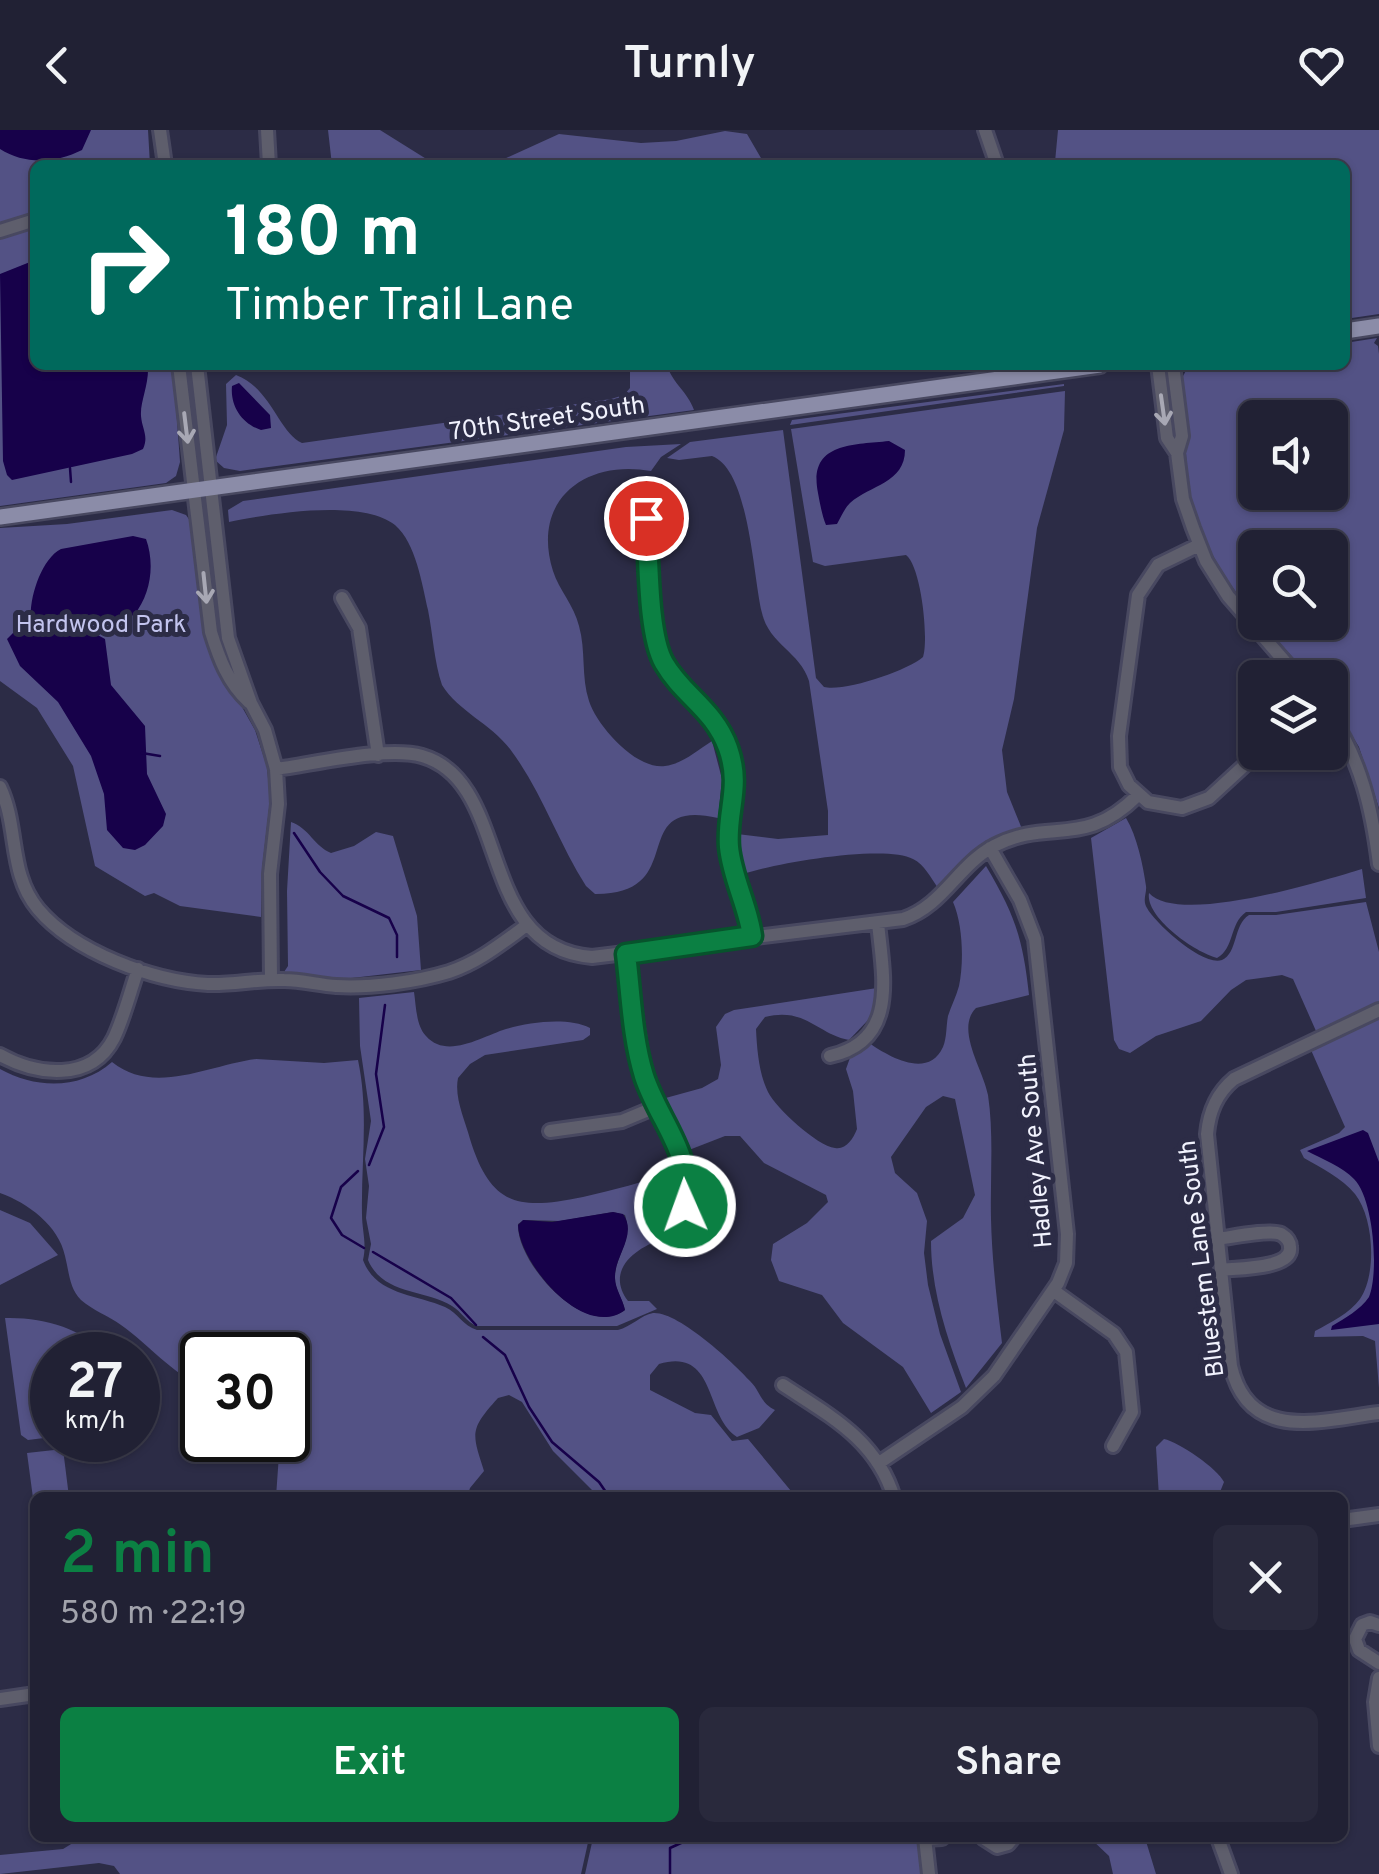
<!DOCTYPE html>
<html lang="en">
<head>
<meta charset="utf-8">
<style>
	body { margin:0; font-family:Overpass,sans-serif; background:#29293c; color:#f1f3f6; height:100vh; display:flex; flex-direction:column; font-size:38px; white-space:nowrap }
	* { box-sizing:border-box; margin:0 }
	p { font-size:32px; color:#a2a3ac }
	.icon { flex:none; width:55px; height:55px; fill:none; stroke:currentColor; stroke-width:2; stroke-linecap:round; stroke-linejoin:round }
	.map { position:relative; flex:1; overflow:hidden }
	.drawer { position:absolute; left:30px; top:1362px; width:1318px; height:350px; display:flex; flex-direction:column; background:#212134; border-radius:15px; box-shadow:0 2px 8px #0004,0 0 0 2px #3e3e4f }
	.drawer>* { flex:none }
	.guide { position:absolute; left:30px; top:30px; width:1320px; height:210px; border-radius:15px; box-shadow:0 2px 8px #0004,0 0 0 2px #3e3e4f; background:#00695c; color:#fff; overflow:hidden }
	.tools { position:absolute; left:1238px; top:270px; display:grid; gap:20px }
	.tools a { display:grid; place-items:center; width:110px; height:110px; border-radius:15px; background:#212134; box-shadow:0 2px 8px #0004,0 0 0 2px #3e3e4f; font-size:50px }
	.speed { position:absolute; left:30px; top:1202px; display:flex; gap:20px; font-size:50px; font-weight:700; text-align:center }
	.speed>* { display:grid; place-content:center; width:130px; height:130px; border-radius:50%; background:#212134; box-shadow:0 2px 8px #0004,0 0 0 2px #3e3e4f; line-height:1 }
	.speed small { font-size:25px; font-weight:400 }
	.speed .limit { border:5px solid #111; border-radius:15px; background:#fff; color:#111 }
	.pin { position:absolute; display:grid; place-items:center; width:85px; height:85px; color:#fff; margin:-42px; border:5px solid #fff; border-radius:50%; box-shadow:0 2px 10px #0007 }
	.me { position:absolute; width:110px; margin:-55px; rotate:358deg; stroke-linejoin:round; filter:drop-shadow(0 0 8px #0008) }
	.turn { display:flex; align-items:center; gap:35px; height:210px; padding:0 30px; font-size:45px }
	.turn .icon { width:130px; height:130px; stroke-width:2.5 }
	.turn b { display:block; font-size:70px; line-height:85px }
	.round { display:grid; place-items:center; flex:none; width:105px; height:105px; border-radius:15px; background:#29293c }
	.overview { display:flex; align-items:center; justify-content:space-between; height:170px; padding:0 30px }
	h1 { font-size:60px; font-weight:600; line-height:75px; color:#0b8043 }
	.button { display:flex; gap:20px; margin-top:auto; padding:20px 30px }
	.button a { flex:1; height:115px; border-radius:15px; background:#0b8043; color:#fff; font-size:40px; font-weight:600; line-height:115px; text-align:center }
	.button a+a { background:#29293c; color:#f1f3f6 }
	header { display:flex; justify-content:space-between; align-items:center; height:130px; padding:0 30px; background:#212134; font-size:45px; font-weight:600 }
	.map>svg:first-child { display:block }
	.green { fill:#535285; fill-rule:evenodd }
	.water { fill:#17014a }
	.lines { fill:none; stroke-linecap:round; stroke-linejoin:round }
	.stream { stroke:#17014a; stroke-width:2.5 }
	.minor-casing { stroke:#484860; stroke-width:18 }
	.major-casing { stroke:#484860; stroke-width:20 }
	.minor { stroke:#5e5e6c; stroke-width:12 }
	.major { stroke:#8b8ca8; stroke-width:15 }
	.oneway { stroke:#a8a8b4 }
	.route-casing { stroke:#07532c; stroke-width:25 }
	.route { stroke:#0b8043; stroke-width:18 }
	.labels { text-anchor:middle; stroke-width:10; stroke-linejoin:round; paint-order:stroke }
	.street-label { font-size:25px; fill:#f1f2fd; stroke:#2c2c46 }
	.park-label { font-size:25px; fill:#c3c4ee; stroke:#2c2c46 }
</style>
</head>
<body>
<header><svg class="icon" aria-label="back" viewBox="0 0 24 24"><path d="M15 5l-7 7 7 7"/></svg>Turnly<svg class="icon" aria-label="heart" viewBox="0 0 24 24"><path d="M12 20l-8-8c-3-5 5-10 8-4 3-6 11-1 8 4z"/></svg></header>
<div class="map">
<svg width="1379" height="1744" viewBox="0 0 1379 1744">
	<rect width="100%" height="100%" fill="#2c2c46"/>
	<path class="green" d="M 0,0 L 148,0 L 150,35 L 35,35 L 35,82 L 0,94 Z
		M 328,0 L 380,0 L 436,35 L 332,35 Z
		M 1058,0 L 1379,0 L 1379,184 L 1345,189 L 1345,35 L 1048,35 L 1055,32 Z
		M 725,1 L 747,4 L 765,35 L 491,35 L 559,4 L 641,13 L 676,11 Z
		M 35,98 L 35,235 L 173,235 L 180,332 L 176,346 L 166,353 L 0,376 L 0,109 Z
		M 1377,208 L 1374,213 L 1378,216 L 1379,224 L 1379,678 L 1359,617 L 1330,570 L 1330,548 L 1311,547 L 1261,493 L 1330,492 L 1330,418 L 1255,418 L 1255,486 C 1224,450 1196,404 1189,356 C 1184,321 1186,284 1182,248 L 1189,235 L 1345,235 L 1345,213 ZM 1255,288 L 1330,288 L 1330,362 L 1255,362 Z
		M 630,235 L 667,235 C 672,253 688,262 694,280 L 240,341 L 224,338 L 215,330 L 227,295 L 226,254 L 236,245 C 271,258 279,303 302,313 L 611,269 L 624,265 L 630,258 Z
		M 1064,254 L 1064,256 L 790,295 L 792,290 Z
		M 1065,261 L 1064,300 L 1037,398 L 1014,569 L 1002,620 L 1007,662 L 1022,699 C 985,707 961,730 938,758 C 931,748 924,734 913,729 C 886,714 774,733 744,744 L 737,704 L 778,709 L 828,705 L 828,681 L 809,551 C 800,522 769,514 762,483 C 753,449 750,340 712,326 L 679,330 L 667,328 L 690,312 L 783,300 L 816,548 L 824,557 C 844,562 907,541 923,527 C 929,508 921,436 906,425 L 825,436 L 813,432 L 791,299 Z
		M 681,314 L 661,327 L 651,341 C 584,329 531,371 553,441 C 559,460 574,475 579,496 C 586,520 581,547 589,571 C 597,596 636,640 665,636 C 682,634 698,620 712,611 L 722,649 L 718,688 C 624,667 692,765 595,764 L 586,756 C 558,712 541,660 510,619 C 491,594 458,581 442,555 C 434,531 433,505 428,480 C 422,454 416,413 395,395 C 361,368 268,384 229,392 L 228,380 L 243,371 L 626,317 Z
		M 172,380 L 186,385 L 193,395 L 225,547 L 255,600 L 267,637 L 270,670 L 262,739 L 261,787 L 180,776 L 154,763 L 145,766 L 95,736 L 73,636 L 37,578 L 0,551 L 0,398 L 67,394 Z
		M 1126,688 C 1137,706 1143,735 1146,756 C 1147,763 1142,770 1147,778 C 1155,793 1203,837 1222,830 C 1238,823 1233,795 1249,785 L 1276,785 L 1366,772 L 1379,822 L 1379,872 L 1316,901 L 1293,849 L 1282,845 L 1246,850 L 1231,860 L 1201,891 L 1156,906 L 1130,923 L 1119,919 L 1114,910 L 1091,708 Z
		M 291,692 C 309,698 314,716 331,723 L 354,716 L 376,702 L 393,706 L 417,786 L 421,840 L 343,849 L 284,842 L 288,836 L 287,761 Z
		M 986,736 C 1015,785 1023,809 1029,865 L 976,878 C 955,899 983,939 988,965 C 994,1005 990,1048 991,1089 C 992,1130 997,1172 1002,1213 L 966,1258 C 948,1211 931,1162 931,1111 L 963,1088 L 975,1065 L 955,969 L 943,966 L 926,977 L 891,1027 L 895,1043 L 917,1063 L 927,1091 L 924,1123 L 928,1155 L 940,1204 L 961,1262 L 931,1283 L 903,1237 L 843,1193 L 822,1165 L 779,1151 L 771,1130 L 773,1114 L 807,1093 L 828,1072 L 826,1065 L 764,1033 L 740,1006 L 725,1006 L 689,1020 L 662,969 L 702,958 L 718,949 L 721,935 L 716,897 L 725,884 L 734,880 L 877,858 L 871,887 L 849,910 C 817,904 806,877 765,887 L 756,899 C 757,920 759,944 768,962 C 776,978 817,1016 835,1018 C 846,1020 853,1009 857,999 L 853,961 L 846,939 L 851,925 L 869,913 C 888,926 928,950 943,917 C 947,907 946,896 948,886 C 951,876 956,867 959,856 C 964,832 963,795 953,772 Z
		M 1362,739 L 1366,768 L 1276,782 L 1246,782 C 1229,794 1235,818 1217,828 C 1194,822 1145,787 1149,763 C 1179,796 1322,751 1362,739 Z
		M 414,862 C 416,875 416,896 426,906 C 447,930 483,906 506,899 C 530,892 568,887 590,898 L 590,905 L 583,910 L 485,925 L 470,934 L 458,948 C 454,968 465,990 470,1009 C 491,1077 519,1080 583,1067 C 614,1060 643,1052 673,1042 L 674,1067 L 666,1108 C 638,1116 604,1139 628,1171 L 649,1171 L 657,1179 L 617,1196 L 477,1196 C 466,1192 462,1182 452,1176 C 424,1159 383,1165 368,1130 L 371,1114 L 366,1088 L 369,1056 L 365,1029 L 371,991 L 360,916 L 359,868 ZM 613,1082 L 625,1085 C 634,1112 614,1126 615,1149 C 615,1159 623,1170 625,1180 C 584,1210 516,1132 518,1094 L 524,1090 L 560,1091 Z
		M 1379,888 L 1379,1258 L 1375,1211 L 1363,1206 L 1314,1207 L 1315,1201 C 1330,1193 1350,1183 1360,1169 C 1377,1144 1374,1088 1355,1064 C 1342,1048 1321,1038 1304,1028 L 1300,1020 L 1339,1003 L 1345,997 L 1311,920 Z
		M 256,929 L 324,933 L 358,930 C 369,982 361,1032 362,1084 C 362,1101 367,1113 363,1130 C 376,1165 415,1164 445,1177 C 458,1183 463,1196 477,1200 L 618,1200 C 631,1197 641,1185 653,1183 C 678,1181 734,1233 750,1251 C 761,1262 760,1273 775,1280 L 759,1298 L 737,1307 C 704,1286 717,1217 659,1234 L 650,1245 L 650,1260 L 695,1283 L 711,1285 L 732,1311 L 748,1309 L 796,1367 L 599,1367 L 553,1321 L 522,1272 L 509,1265 L 498,1268 C 469,1300 472,1303 484,1341 L 470,1358 L 467,1367 L 276,1367 L 280,1310 L 288,1310 L 288,1225 L 202,1225 L 202,1257 C 171,1242 149,1215 121,1195 C 109,1186 92,1180 81,1170 C 69,1158 69,1141 65,1126 C 59,1096 28,1073 0,1063 L 0,939 C 36,959 80,960 112,932 C 154,966 209,935 256,929 Z
		M 0,1080 L 30,1093 L 58,1125 L 0,1155 Z
		M 5,1188 C 45,1187 79,1198 110,1225 L 52,1225 L 52,1307 L 28,1310 L 21,1305 Z
		M 1164,1309 C 1179,1312 1218,1339 1224,1352 L 1218,1367 L 1159,1367 L 1156,1317 Z
		M 63,1319 L 69,1367 L 35,1368 L 35,1383 L 27,1323 Z
		M 81,1708 L 589,1708 L 581,1744 L 120,1744 L 114,1736 L 99,1733 L 0,1744 L 0,1725 L 63,1719 Z
		M 593,1708 L 917,1708 L 921,1744 L 585,1744 Z
		M 1090,1708 L 1145,1708 L 1156,1744 L 1113,1744 L 1109,1726 Z"/>
	<path class="water" d="M 0,0 L 91,0 L 82,20 C 56,33 25,35 0,19 Z
		M 35,130 L 35,235 L 148,235 C 149,256 140,271 141,286 C 142,299 149,306 143,319 L 132,324 L 12,350 L 7,345 L 3,331 L 0,144 Z
		M 239,253 L 270,285 L 271,298 L 261,300 C 242,294 230,276 232,256 Z
		M 889,311 L 905,320 C 905,353 870,355 850,373 C 844,379 841,387 837,394 L 826,395 C 822,385 820,374 818,363 C 808,313 851,315 889,311 Z
		M 133,406 L 146,409 C 155,434 151,464 134,485 C 114,492 50,498 31,489 C 29,469 41,429 61,419 Z
		M 13,503 L 94,503 L 105,509 L 111,555 L 145,596 L 147,644 L 166,684 L 163,696 L 145,715 L 135,720 L 123,718 L 107,700 L 104,664 L 91,626 L 58,572 L 20,536 L 7,509 Z
		M 1363,1000 L 1368,1003 L 1379,1032 L 1379,1194 L 1331,1200 L 1332,1196 C 1345,1188 1360,1180 1369,1167 C 1379,1143 1374,1069 1354,1049 C 1343,1037 1322,1029 1307,1021 Z
		M 613,1082 L 623,1084 C 638,1105 614,1126 615,1148 C 615,1159 623,1169 625,1180 C 584,1211 519,1133 518,1095 L 523,1090 L 552,1092 Z"/>
	<g class="lines">
		<path class="stream" d="M 70,338 L 71,352
			M 70,507 L 71,490
			M 142,623 L 160,626
			M 294,703 L 320,742 L 343,766 L 389,788 L 397,805 L 397,827
			M 369,1035 L 384,997 L 376,944 L 385,875
			M 358,1041 L 341,1057 L 331,1088 L 342,1105 L 364,1118
			M 373,1122 L 451,1168 L 476,1195
			M 483,1207 L 505,1225 L 529,1277 L 552,1312 L 599,1352 L 610,1368
			M 670,1744 L 670,1718 L 692,1708"/>
		<defs>
			<path id="minor" d="M 160,0 L 165,35
				M 267,0 L 269,35
				M 985,0 L 997,35
				M 0,101 L 35,90
				M 179,235 L 211,502 C 219,528 228,553 249,572
				M 197,235 L 228,508 L 251,573 L 265,600 L 276,639 L 278,674 L 270,744 L 271,850
				M 1158,235 L 1167,308 L 1177,323
				M 1173,235 L 1182,306 L 1177,323 L 1183,369 L 1193,398 L 1206,431 L 1228,466 L 1299,548
				M 646,388 C 648,423 647,504 664,533 C 683,565 715,581 728,618 C 742,658 726,681 729,717 C 732,747 748,776 752,806
				M 1199,415 L 1158,435 L 1138,465 L 1119,606 L 1120,637 L 1129,655 L 1148,672 L 1182,678 L 1209,668 L 1259,622
				M 342,468 L 359,498 L 378,625
				M 1330,584 C 1361,631 1372,679 1379,734
				M 276,639 C 314,634 387,616 422,626 C 513,652 474,818 592,827 L 903,789 C 943,776 958,735 994,716 C 1050,687 1083,720 1138,665
				M 0,657 C 19,697 8,743 38,779 C 74,822 153,851 208,854 C 233,855 258,849 284,850 C 302,850 319,855 336,856 C 371,858 416,852 449,842 C 479,832 502,813 527,795
				M 626,824 L 644,944 L 685,1036 L 685,1084 L 690,1104
				M 1379,880 L 1234,949 C 1216,964 1209,982 1207,1004 L 1231,1236 C 1249,1314 1322,1290 1379,1283
				M 0,925 C 36,945 91,953 114,908 C 124,887 130,862 138,839
				M 830,926 C 899,911 883,845 878,793
				M 550,1001 L 622,991 L 658,976
				M 1218,1109 C 1232,1107 1270,1099 1281,1104 C 1286,1107 1290,1111 1290,1117 C 1293,1139 1237,1138 1221,1140
				M 1054,1161 L 1114,1204 L 1126,1222 L 1132,1282 L 1113,1316
				M 783,1255 C 830,1286 877,1310 894,1368
				M 879,1333 L 962,1277 L 994,1246 L 1058,1153 L 1066,1133 L 1067,1104 L 1035,809 L 1020,770 L 990,718
				M 1342,1390 L 1379,1385
				M 1379,1495 L 1370,1492 L 1362,1495 L 1355,1509 L 1359,1520 L 1379,1533
				M 1379,1548 L 1375,1572 L 1379,1616
				M 0,1569 L 35,1564
				M 925,1708 L 929,1744
				M 983,1708 L 997,1717 L 1008,1714 L 1013,1708
				M 1218,1708 L 1231,1744
				M 925,1709 L 942,1708"/>
			<path id="major" d="M 1345,201 L 1379,196
				M 0,387 L 1100,235"/>
		</defs>
		<use href="#minor" class="minor-casing"/>
		<use href="#major" class="major-casing"/>
		<use href="#minor" class="minor"/>
		<use href="#major" class="major"/>
	</g>
	<defs><path id="oneway-shaft" d="M-6 0H5M1.5-3L5.5 0L1.5 3" fill="none" stroke-width="1.6" stroke-linecap="round" stroke-linejoin="round" transform="scale(2.5)"/></defs>
	<g class="oneway">
		<use href="#oneway-shaft" transform="translate(1163 280) rotate(82)"/>
		<use href="#oneway-shaft" transform="translate(186 298) rotate(83)"/>
		<use href="#oneway-shaft" transform="translate(205 458) rotate(84)"/>
	</g>
	<g class="lines">
		<defs>
			<path id="route" d="M 646,388 C 649,423 647,504 664,533 C 683,566 714,579 728,618 C 742,657 726,681 729,717 C 732,748 748,776 752,806 L 626,824 C 631,864 632,907 644,946 C 659,992 694,1024 685,1076"/>
		</defs>
		<use href="#route" class="route-casing"/>
		<use href="#route" class="route"/>
	</g>
	<g class="labels">
		<g class="street-label">
			<text transform="translate(547 287) rotate(-8)" y="9">70th Street South</text>
			<text transform="translate(1034 1021) rotate(-95)" y="9">Hadley Ave South</text>
			<text transform="translate(1200 1129) rotate(-97)" y="9">Bluestem Lane South</text>
		</g>
		<g class="park-label">
			<text x="101" y="502">Hardwood Park</text>
		</g>
	</g>
</svg>
<div class="tools">
<a><svg class="icon" aria-label="sound" viewBox="0 0 24 24"><path d="M4 9h4l5-4v14l-5-4H4zM17 9q2 3 0 6"/></svg></a>
<a><svg class="icon" aria-label="search" viewBox="0 0 24 24"><circle cx="10" cy="10" r="6"/><path d="M15 15l6 6"/></svg></a>
<a><svg class="icon" aria-label="layers" viewBox="0 0 24 24"><path d="M12 4l9 5-9 5-9-5zM3 14l9 5 9-5"/></svg></a>
</div>
<div class="speed"><div>27<small>km/h</small></div><div class="limit">30</div></div>
<div class="pin" style="left:646px;top:388px;background:#d93025"><svg class="icon" aria-label="arrive" viewBox="0 0 24 24"><path d="M6 21V4h12l-3 4 3 4H6"/></svg></div>
<svg class="me" style="left:685px;top:1076px" viewBox="-20 -20 40 40"><circle r="17" fill="#0b8043" stroke="#fff" stroke-width="3"/><path d="M0-11L8 9 0 5-8 9z" fill="#fff"/></svg>
<div class="guide">
<div class="turn"><svg class="icon" aria-label="right" viewBox="0 0 24 24"><path d="M7 20v-9h11M14 6l5 5-5 5"/></svg><div><b>180 m</b>Timber Trail Lane</div></div>
</div>
<section class="drawer">
<div class="overview"><div><h1>2 min</h1><p>580 m · 22:19</p></div><a class="round"><svg class="icon" aria-label="close" viewBox="0 0 24 24"><path d="M6 6l12 12M18 6L6 18"/></svg></a></div>
<div class="button"><a>Exit</a><a>Share</a></div>
</section>
</div>
</body>
</html>
